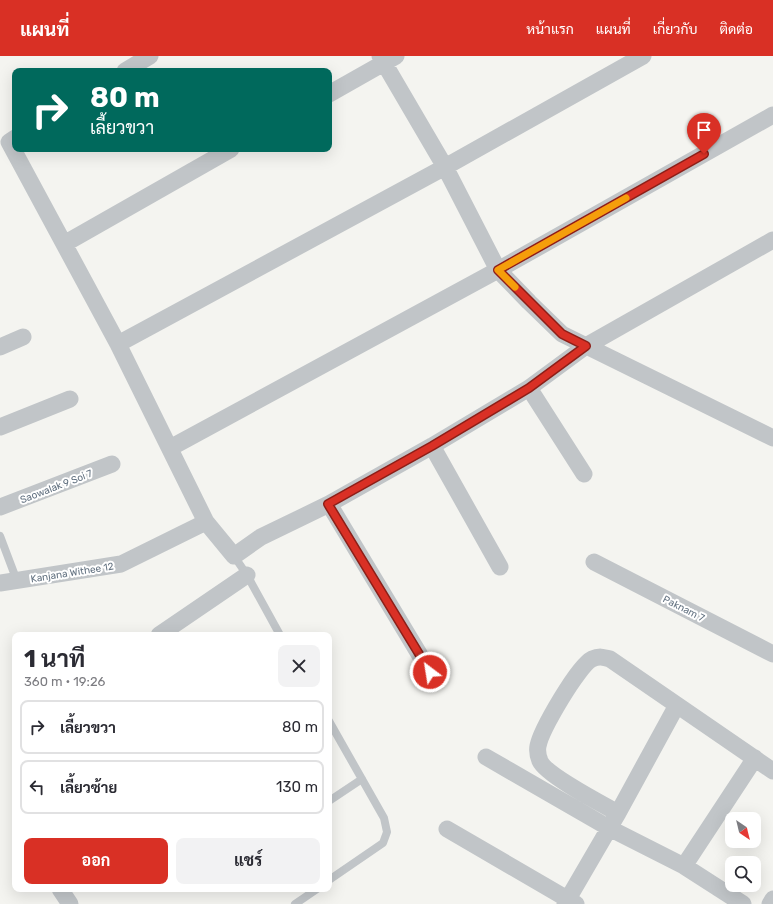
<!DOCTYPE html>
<html lang="th">
<head>
<meta charset="utf-8">
<style>
	body { margin:0; font-family:Rubik,Sarabun,sans-serif; background:#f2f2f3; color:#2b2b33; height:100vh; display:flex; flex-direction:column; font-size:15px; white-space:nowrap }
	* { box-sizing:border-box; margin:0 }
	p { font-size:13px; color:#7c7c81 }
	.icon { flex:none; width:22px; height:22px; fill:none; stroke:currentColor; stroke-width:2; stroke-linecap:round; stroke-linejoin:round }
	.map { position:relative; flex:1; overflow:hidden }
	.panel { position:absolute; left:12px; top:576px; width:320px; height:260px; display:flex; flex-direction:column; background:#fff; border-radius:8px; box-shadow:0 4px 16px #0002 }
	.panel>* { flex:none }
	.banner { position:absolute; left:12px; top:12px; width:320px; height:84px; border-radius:8px; box-shadow:0 4px 16px #0002; background:#00695c; color:#fff; overflow:hidden }
	.needle { width:26px; rotate:145deg }
	.buttons { position:absolute; left:725px; top:756px; display:grid; gap:8px }
	.buttons a { display:grid; place-items:center; width:36px; height:36px; border-radius:8px; background:#fff; box-shadow:0 4px 16px #0002; font-size:20px }
	.pin { position:absolute; display:grid; place-items:center; width:34px; height:34px; color:#fff; margin:-41px -17px; border-radius:50% 50% 50% 0; rotate:-45deg; box-shadow:0 0 4px #0007 }
	.pin .icon { rotate:45deg }
	.me { position:absolute; width:44px; margin:-22px; rotate:329deg; stroke-linejoin:round; filter:drop-shadow(0 0 3px #0008) }
	.turn { display:flex; align-items:center; gap:14px; height:84px; padding:0 12px; font-size:18px }
	.turn .icon { width:52px; height:52px; stroke-width:2.5 }
	.turn b { display:block; font-size:28px; line-height:34px }
	.round { display:grid; place-items:center; flex:none; width:42px; height:42px; border-radius:8px; background:#f2f2f3 }
	.overview { display:flex; align-items:center; justify-content:space-between; height:68px; padding:0 12px }
	h1 { font-size:24px; font-weight:700; line-height:30px }
	.primary-button { display:flex; gap:8px; margin-top:auto; padding:8px 12px }
	.primary-button a { flex:1; height:46px; border-radius:8px; background:#d93025; color:#fff; font-size:16px; font-weight:700; line-height:46px; text-align:center }
	.primary-button a+a { background:#f2f2f3; color:#2b2b33 }
	ul { padding:0; list-style:none }
	li { display:flex; align-items:center; gap:12px; height:54px; margin:0 8px 6px; padding:0 4px; border:2px solid #e1e1e2; border-radius:8px }
	li div { flex:1 }
	li b { display:block; font-size:15px }
	li em { font-style:normal }
	header { display:flex; align-items:center; gap:24px; box-sizing:border-box; height:56px; padding:0 20px; background:#d93025; color:#fff }
	header strong { font-size:19px }
	nav { display:flex; gap:22px; margin-inline-start:auto; font-size:14px }
	.map>svg:first-child { display:block }
	.lines { fill:none; stroke-linecap:round; stroke-linejoin:round }
	.service { stroke:#c1c5c8; stroke-width:8 }
	.minor { stroke:#c1c5c8; stroke-width:17 }
	.route-casing { stroke:#8d1f18; stroke-width:10 }
	.route { stroke:#d93025; stroke-width:7 }
	.slow { stroke:#f59e0b; stroke-width:7 }
	.labels { text-anchor:middle; stroke-width:4; stroke-linejoin:round; paint-order:stroke }
	.street-label { font-size:10px; fill:#637281; stroke:#fff }
</style>
</head>
<body>
<header>
<strong>แผนที่</strong>
<nav><a>หน้าแรก</a><a>แผนที่</a><a>เกี่ยวกับ</a><a>ติดต่อ</a></nav>
</header>
<div class="map">
<svg width="773" height="848" viewBox="0 0 773 848">
	<rect width="100%" height="100%" fill="#f4f4f0"/>
	<g class="lines">
		<path class="service" d="M 0,480 L 17,525
			M 234,500 L 247,519 L 280,579
			M 329,665 L 384,762 L 387,776 L 383,787 L 329,824
			M 329,745 L 362,723
			M 295,848 L 317,833"/>
		<path class="minor" d="M 380,0 L 445,111 L 498,214 L 529,246 L 562,278 L 773,382
			M 125,15 L 150,0
			M 329,38 L 396,0
			M 15,82 L 9,86 L 118,288 L 206,466 L 234,500 L 261,481 L 329,448 L 432,390 L 529,332 L 586,290 L 773,184
			M 64,188 L 231,93
			M 118,288 L 445,111 L 643,0
			M 0,291 L 23,281
			M 529,332 L 584,418
			M 0,371 L 70,343
			M 432,390 L 500,511
			M 170,392 L 498,214 L 773,59
			M 329,448 L 430,616
			M 0,451 L 112,408
			M 594,506 L 773,598
			M 0,527 L 121,508 L 206,466
			M 159,579 L 247,519
			M 486,701 L 609,772 L 684,810 L 743,848
			M 618,757 C 602,748 546,719 540,705 C 538,700 537,695 538,690 C 541,674 578,610 592,603 C 599,600 603,601 610,603 L 773,715
			M 447,773 L 576,848
			M 684,810 L 755,702
			M 60,833 L 70,848
			M 565,848 L 618,757 L 677,649
			M 770,848 L 773,843"/>
	</g>
	<g class="lines">
		<defs>
			<path id="route" d="M 430,616 L 328,448 L 432,390 L 529,332 L 586,290 L 562,278 L 498,214 L 704,98"/>
		</defs>
		<use href="#route" class="route-casing"/>
		<use href="#route" class="route"/>
		<path class="slow" d="M 515,231 L 498,214 L 626,142"/>
	</g>
	<g class="labels">
		<g class="street-label">
			<text transform="translate(56 430) rotate(-21)" y="4">Saowalak 9 Soi 7</text>
			<text transform="translate(72 516) rotate(-9)" y="4">Kanjana Withee 12</text>
			<text transform="translate(684 552) rotate(27)" y="4">Paknam 7</text>
		</g>
	</g>
</svg>
<div class="buttons">
<a><svg class="needle" viewBox="-14 -14 28 28"><path d="M0-13l5 13h-10z" fill="#e53935"/><path d="M0 13l5-13h-10z" fill="#7c7c81"/></svg></a>
<a><svg class="icon" aria-label="search" viewBox="0 0 24 24"><circle cx="10" cy="10" r="6"/><path d="M15 15l6 6"/></svg></a>
</div>
<div class="pin" style="left:704px;top:98px;background:#d93025"><svg class="icon" aria-label="arrive" viewBox="0 0 24 24"><path d="M6 21V4h12l-3 4 3 4H6"/></svg></div>
<svg class="me" style="left:430px;top:616px" viewBox="-20 -20 40 40"><circle r="17" fill="#d93025" stroke="#fff" stroke-width="3"/><path d="M0-11L8 9 0 5-8 9z" fill="#fff"/></svg>
<div class="banner">
<div class="turn"><svg class="icon" aria-label="right" viewBox="0 0 24 24"><path d="M7 20v-9h11M14 6l5 5-5 5"/></svg><div><b>80 m</b>เลี้ยวขวา</div></div>
</div>
<section class="panel">
<div class="overview"><div><h1>1 นาที</h1><p>360 m · 19:26</p></div><a class="round"><svg class="icon" aria-label="close" viewBox="0 0 24 24"><path d="M6 6l12 12M18 6L6 18"/></svg></a></div>
<ul>
<li><svg class="icon" aria-label="right" viewBox="0 0 24 24"><path d="M7 20v-9h11M14 6l5 5-5 5"/></svg><div><b>เลี้ยวขวา</b></div><em>80 m</em></li>
<li><svg class="icon" aria-label="left" viewBox="0 0 24 24"><path d="M17 20v-9H6M10 6l-5 5 5 5"/></svg><div><b>เลี้ยวซ้าย</b></div><em>130 m</em></li>
</ul>
<div class="primary-button"><a>ออก</a><a>แชร์</a></div>
</section>
</div>
</body>
</html>
